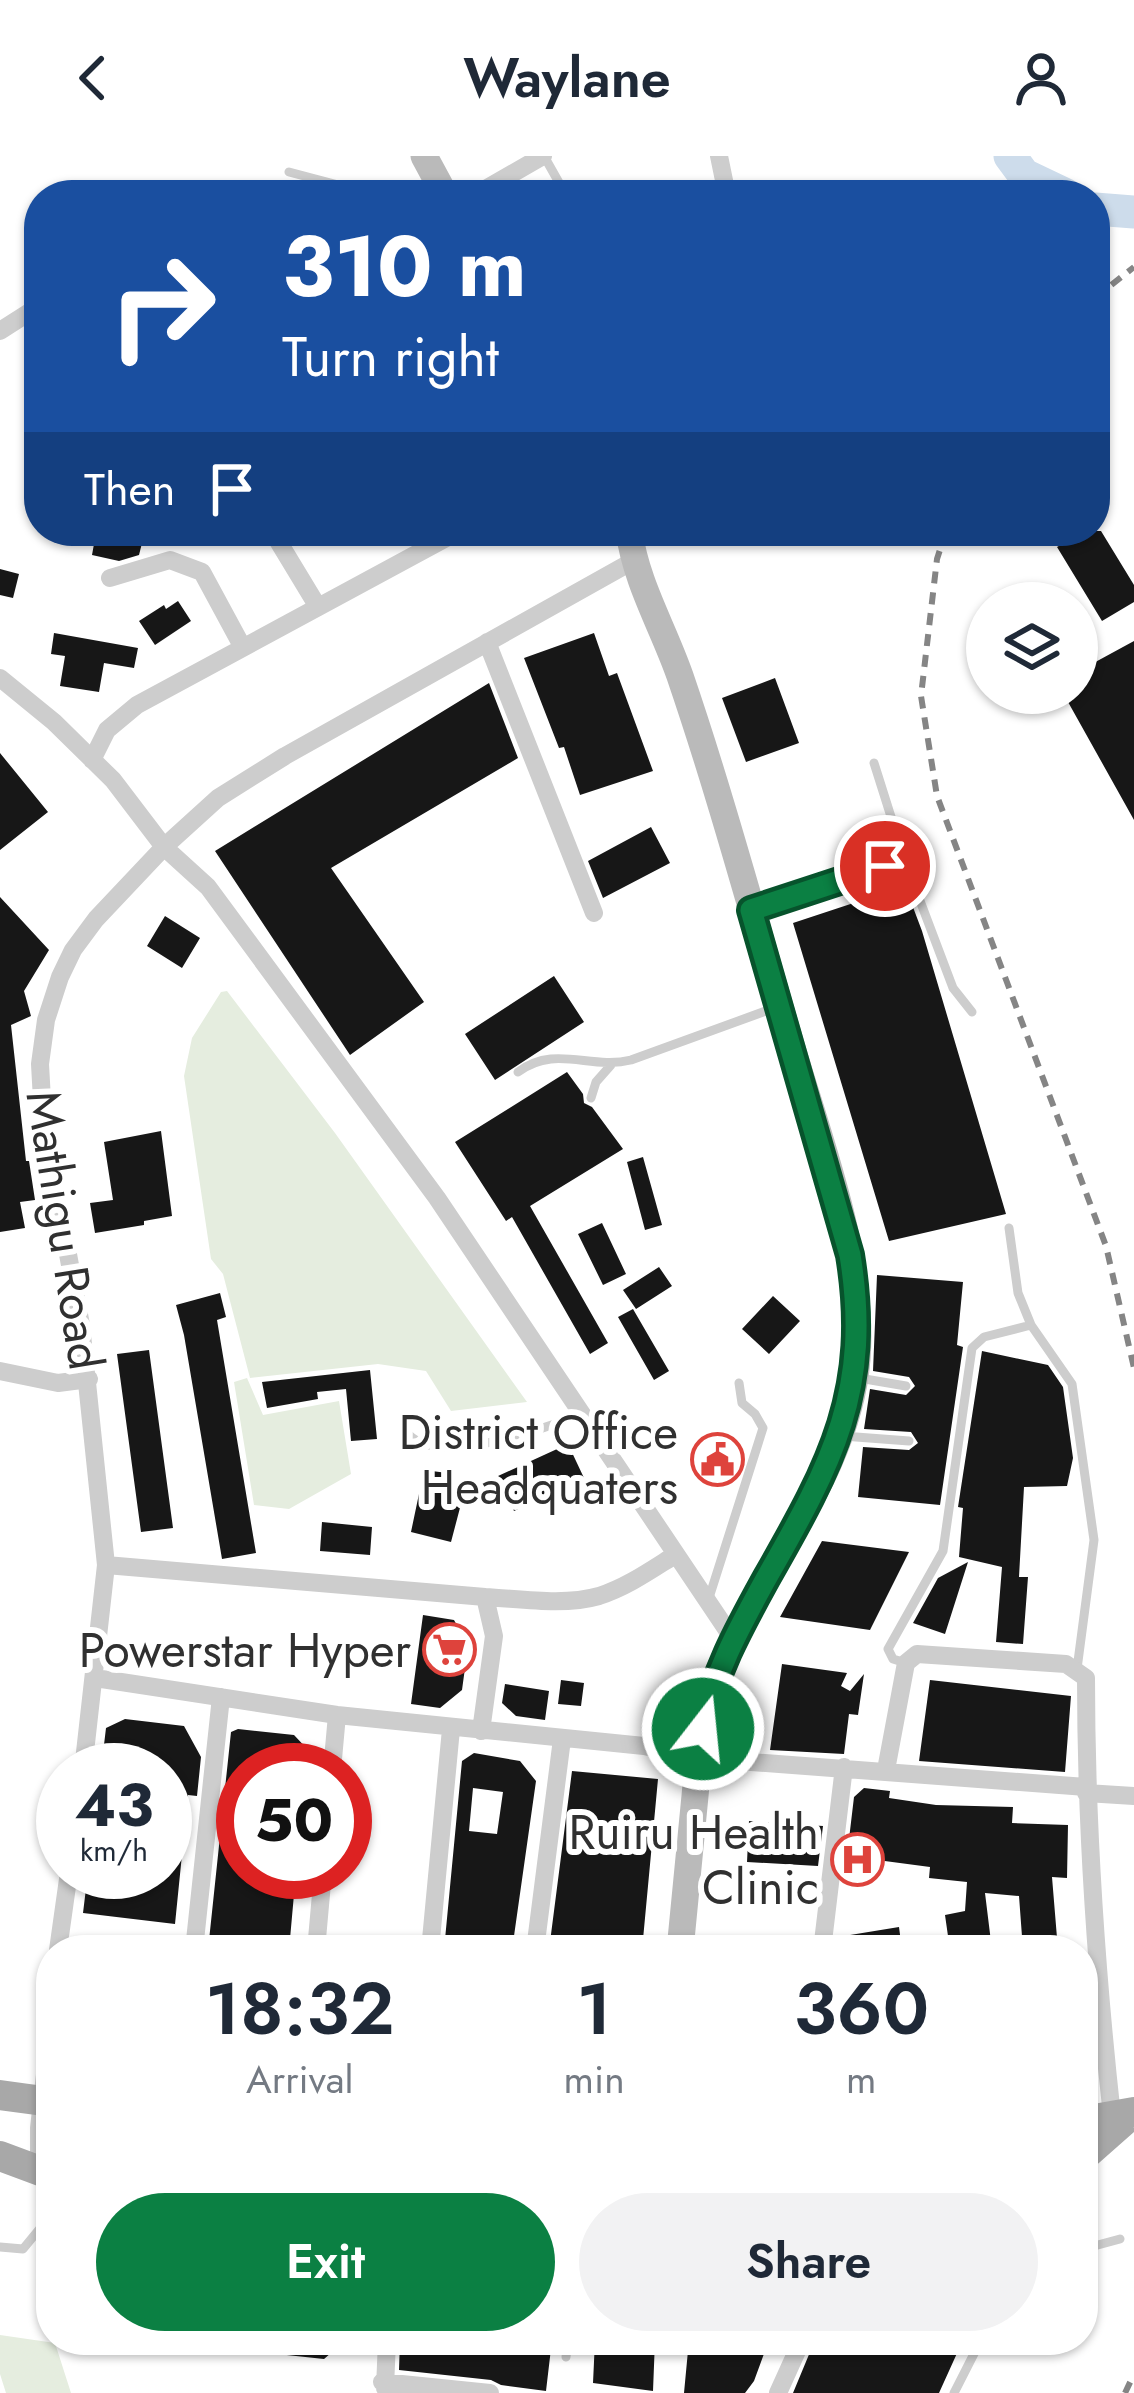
<!DOCTYPE html>
<html lang="en">
<head>
<meta charset="utf-8">
<style>
	body { margin:0; font-family:Jost,sans-serif; background:#f2f2f3; color:#1f2937; height:100vh; display:flex; flex-direction:column; font-size:45px; white-space:nowrap }
	* { box-sizing:border-box; margin:0 }
	p { font-size:39px; color:#747a83 }
	.icon { flex:none; width:66px; height:66px; fill:none; stroke:currentColor; stroke-width:2; stroke-linecap:round; stroke-linejoin:round }
	.map { position:relative; flex:1; overflow:hidden }
	.panel { position:absolute; left:36px; top:1779px; width:1062px; height:420px; display:flex; flex-direction:column; background:#fff; border-radius:48px; box-shadow:0 3px 9px #0004 }
	.panel>* { flex:none }
	.banner { position:absolute; left:24px; top:24px; width:1086px; height:366px; border-radius:48px; box-shadow:0 3px 9px #0004; background:#1a4fa0; color:#fff; overflow:hidden }
	.tools { position:absolute; left:966px; top:426px; display:grid; gap:24px }
	.tools a { display:grid; place-items:center; width:132px; height:132px; border-radius:50%; background:#fff; box-shadow:0 3px 9px #0004; font-size:60px }
	.speed { position:absolute; left:36px; top:1587px; display:flex; gap:24px; font-size:60px; font-weight:700; text-align:center }
	.speed>* { display:grid; place-content:center; width:156px; height:156px; border-radius:50%; background:#fff; box-shadow:0 3px 9px #0004; line-height:1 }
	.speed small { font-size:30px; font-weight:400 }
	.speed .limit { border:18px solid #d22; background:#fff; color:#111 }
	.pin { position:absolute; display:grid; place-items:center; width:102px; height:102px; color:#fff; margin:-51px; border:6px solid #fff; border-radius:50%; box-shadow:0 3px 12px #0007 }
	.me { position:absolute; width:132px; margin:-66px; rotate:16deg; stroke-linejoin:round; filter:drop-shadow(0 0 9px #0008) }
	.turn { display:flex; align-items:center; gap:42px; height:252px; padding:0 60px; font-size:54px }
	.turn .icon { width:156px; height:156px; stroke-width:2.5 }
	.turn b { display:block; font-size:84px; line-height:102px }
	.then { display:flex; align-items:center; height:114px; padding:0 60px; background:#0003; gap:24px; font-size:45px }
	.eta { display:flex; justify-content:space-evenly; align-items:center; height:204px; text-align:center }
	.eta b { font-size:72px; font-weight:600; line-height:84px }
	.cta { display:flex; gap:24px; margin-top:auto; padding:24px 60px }
	.cta a { flex:1; height:138px; border-radius:72px; background:#0b8043; color:#fff; font-size:48px; font-weight:600; line-height:138px; text-align:center }
	.cta a+a { background:#f2f2f3; color:#1f2937 }
	header { display:flex; justify-content:space-between; align-items:center; height:156px; padding:0 60px; background:#fff; font-size:54px; font-weight:600 }
	.map>svg:first-child { display:block }
	.green { fill:#e5eddf }
	.lines { fill:none; stroke-linecap:round; stroke-linejoin:round }
	.river { stroke:#cddceb; stroke-width:33 }
	.building { fill:#171717; fill-rule:evenodd }
	.lane { stroke:#cdcdcd; stroke-width:9 }
	.street { stroke:#cdcdcd; stroke-width:18 }
	.secondary { stroke:#bababa; stroke-width:27 }
	.primary { stroke:#a8a8a8; stroke-width:30 }
	.rail { stroke:#858585; stroke-width:6; stroke-dasharray:12 9; stroke-linecap:butt }
	.route-casing { stroke:#07532c; stroke-width:30 }
	.route { stroke:#0b8043; stroke-width:21 }
	.labels { text-anchor:middle; stroke-width:12; stroke-linejoin:round; paint-order:stroke }
	.street-label { font-size:48px; fill:#303030; stroke:#fff }
	.poi-label { font-size:48px; fill:#303030; stroke:#fff; text-anchor:end }
</style>
</head>
<body>
<header><svg class="icon" aria-label="back" viewBox="0 0 24 24"><path d="M15 5l-7 7 7 7"/></svg>Waylane<svg class="icon" aria-label="person" viewBox="0 0 24 24"><circle cx="12" cy="8" r="4"/><path d="M4 21q1-7 8-7t8 7"/></svg></header>
<div class="map">
<svg width="1134" height="2237" viewBox="0 0 1134 2237">
	<rect width="100%" height="100%" fill="#fff"/>
	<path class="green" d="M 227,835 L 335,977 L 527,1246 L 451,1255 L 426,1215 L 378,1208 L 250,1222 L 223,1118 L 211,1103 L 184,920 L 192,882 L 221,836 Z
		M 247,1222 L 263,1259 L 339,1245 L 351,1318 L 289,1353 L 254,1349 L 234,1226 Z
		M 0,2179 L 55,2187 L 71,2237 L 6,2237 L 0,2218 Z"/>
	<g class="lines">
		<path class="river" d="M 1010,0 L 1024,19 L 1066,39
			M 1095,53 L 1134,56"/>
	</g>
	<path class="building" d="M 1084,375 L 1101,375 L 1134,429 L 1134,446 L 1102,465 L 1057,391 Z
		M 96,377 L 142,387 L 139,399 L 119,405 L 92,399 Z
		M 0,413 L 19,418 L 13,442 L 0,439 Z
		M 178,445 L 191,465 L 155,489 L 139,465 L 164,449 L 166,453 Z
		M 54,477 L 138,492 L 134,512 L 104,507 L 99,536 L 60,530 L 65,500 L 51,498 Z
		M 594,477 L 609,520 L 617,517 L 653,615 L 580,639 L 564,591 L 559,592 L 524,502 Z
		M 1134,485 L 1134,664 L 1063,537 L 1077,537 L 1077,516 Z
		M 775,522 L 799,587 L 746,606 L 722,542 Z
		M 489,527 L 518,602 L 331,712 L 424,846 L 350,899 L 215,695 Z
		M 0,597 L 48,656 L 0,694 Z
		M 651,671 L 670,707 L 603,742 L 588,705 Z
		M 905,730 L 922,775 L 1006,1058 L 889,1085 L 793,767 Z
		M 0,741 L 49,794 L 24,835 L 31,860 L 11,869 L 26,1005 L 29,1005 L 35,1044 L 20,1046 L 25,1072 L 0,1076 Z
		M 165,760 L 200,782 L 182,812 L 147,790 Z
		M 554,820 L 584,866 L 495,924 L 465,878 Z
		M 567,916 L 583,938 L 584,947 L 592,951 L 623,993 L 530,1050 L 608,1187 L 590,1198 L 512,1061 L 506,1065 L 455,986 Z
		M 161,975 L 172,1060 L 144,1065 L 144,1069 L 95,1077 L 90,1047 L 113,1044 L 104,986 Z
		M 643,1001 L 662,1069 L 645,1074 L 627,1006 Z
		M 602,1067 L 626,1118 L 603,1129 L 578,1078 Z
		M 659,1111 L 672,1130 L 636,1153 L 623,1134 Z
		M 877,1119 L 963,1126 L 957,1189 L 963,1191 L 940,1349 L 858,1341 L 863,1291 L 909,1294 L 918,1287 L 911,1276 L 864,1273 L 870,1233 L 906,1239 L 915,1230 L 909,1221 L 873,1215 Z
		M 220,1137 L 226,1161 L 217,1164 L 256,1397 L 222,1403 L 184,1179 L 176,1149 Z
		M 773,1140 L 800,1165 L 769,1198 L 742,1173 Z
		M 633,1153 L 669,1215 L 654,1224 L 618,1161 Z
		M 149,1194 L 173,1372 L 141,1376 L 117,1198 Z
		M 982,1195 L 1048,1209 L 1063,1231 L 1073,1302 L 1067,1330 L 1024,1331 L 1019,1421 L 1028,1421 L 1023,1488 L 996,1486 L 1002,1411 L 959,1401 L 963,1352 L 958,1351 Z
		M 370,1214 L 377,1283 L 351,1285 L 346,1233 L 317,1236 L 318,1243 L 267,1252 L 262,1226 Z
		M 568,1288 L 584,1322 L 514,1355 L 498,1320 Z
		M 424,1314 L 455,1318 L 451,1346 L 461,1348 L 451,1386 L 411,1376 Z
		M 322,1366 L 372,1371 L 370,1399 L 320,1395 Z
		M 822,1385 L 909,1396 L 870,1474 L 780,1461 Z
		M 968,1406 L 945,1478 L 913,1467 L 938,1422 Z
		M 423,1459 L 454,1464 L 468,1490 L 462,1534 L 440,1552 L 411,1548 Z
		M 782,1508 L 847,1517 L 841,1530 L 850,1535 L 864,1518 L 858,1559 L 849,1558 L 844,1598 L 770,1594 Z
		M 561,1524 L 584,1527 L 581,1550 L 558,1548 Z
		M 930,1524 L 1071,1540 L 1065,1616 L 919,1605 Z
		M 505,1528 L 549,1535 L 545,1564 L 516,1560 L 502,1547 Z
		M 125,1563 L 184,1570 L 201,1601 L 197,1640 L 188,1639 L 175,1768 L 83,1757 L 88,1716 L 165,1716 L 165,1614 L 101,1614 L 106,1572 Z
		M 238,1573 L 294,1579 L 310,1596 L 308,1614 L 243,1614 L 243,1716 L 296,1716 L 289,1794 L 208,1794 L 231,1576 Z
		M 474,1597 L 520,1605 L 536,1625 L 512,1794 L 444,1794 L 462,1605 ZM 473,1632 L 503,1636 L 497,1678 L 469,1675 Z
		M 572,1615 L 658,1623 L 642,1794 L 549,1794 Z
		M 864,1632 L 890,1635 L 889,1642 L 936,1649 L 1013,1651 L 1012,1667 L 1068,1669 L 1067,1722 L 1052,1721 L 1058,1794 L 1023,1794 L 1019,1740 L 985,1737 L 992,1794 L 950,1794 L 945,1759 L 965,1755 L 967,1726 L 929,1722 L 930,1711 L 847,1700 L 854,1641 Z
		M 749,1665 L 823,1670 L 818,1710 L 747,1706 Z
		M 899,1771 L 902,1794 L 841,1794 L 844,1780 Z
		M 240,2184 L 346,2184 L 324,2203 L 239,2194 Z
		M 400,2184 L 552,2184 L 546,2235 L 501,2229 L 491,2224 L 399,2214 Z
		M 595,2184 L 655,2184 L 653,2235 L 593,2227 Z
		M 689,2184 L 769,2184 L 754,2225 L 745,2237 L 684,2237 Z
		M 815,2184 L 963,2184 L 939,2237 L 793,2237 Z"/>
	<g class="lines">
		<path class="lane" d="M 544,0 L 566,39
			M 289,16 L 376,39
			M 905,705 L 953,832 L 972,856
			M 756,753 L 905,705 L 874,607
			M 518,916 C 555,888 590,914 631,904 L 774,852
			M 591,942 L 596,926 L 611,909
			M 1009,1072 L 1018,1137 L 1031,1169 L 1072,1228 L 1094,1384 L 1077,1513
			M 859,1222 L 906,1230
			M 409,1279 C 440,1310 546,1273 582,1257
			M 843,1280 L 909,1285
			M 708,1445 L 763,1272 L 755,1258 L 742,1247 L 739,1227
			M 906,1507 L 893,1503 L 888,1493 L 943,1395 L 972,1192 L 984,1181 L 1031,1169
			M 0,2091 L 23,2093 L 51,2059
			M 1083,2093 L 1120,2083
			M 566,2201 L 568,2184
			M 954,2237 L 981,2184"/>
		<path class="street" d="M 719,0 L 727,39
			M 475,39 L 543,0
			M 0,175 L 39,150
			M 272,375 L 318,451
			M 110,422 L 170,404 L 202,416 L 242,490
			M 487,486 L 594,757
			M 0,522 L 54,566 L 113,624 L 164,691 L 208,731 L 437,1042 L 733,1483
			M 92,604 L 107,574 L 137,549 L 459,375
			M 0,1215 L 58,1227 L 89,1223
			M 106,1409 L 485,1441 L 494,1480 L 481,1575
			M 485,1441 C 522,1443 564,1450 599,1440 C 627,1431 651,1414 675,1399
			M 95,1522 L 337,1559 L 644,1590 L 698,1602 L 1086,1631
			M 83,1614 L 106,1409 L 81,1169 L 43,962 L 40,908 L 46,864 L 60,821 L 73,794 L 96,763 L 164,691 L 218,642 L 285,600 L 633,405
			M 332,1614 L 337,1559
			M 886,1614 L 906,1507 L 917,1498 L 1066,1508 L 1086,1522 C 1086,1669 1096,1814 1112,1960
			M 1086,1637 L 1134,1640
			M 58,1794 L 69,1716
			M 194,1794 L 221,1541
			M 316,1794 L 323,1716
			M 430,1794 L 451,1573
			M 535,1794 L 562,1583
			M 822,1794 L 844,1611
			M 39,2015 L 39,1972 L 51,1865
			M 382,2226 L 490,2237
			M 385,2232 L 387,2184
			M 778,2237 L 802,2184"/>
		<path class="secondary" d="M 424,0 L 445,39
			M 629,375 C 636,427 663,471 680,520 C 721,640 754,763 790,885 C 818,981 865,1102 857,1203 C 848,1325 746,1427 709,1542 C 699,1573 698,1608 695,1640 C 690,1692 685,1743 680,1794"/>
		<path class="primary" d="M 0,1939 L 51,1946
			M 1083,1965 L 1134,1956
			M 0,2000 L 51,2019
			M 1083,2001 L 1134,1956"/>
		<path class="rail" d="M 1095,142 L 1134,111
			M 946,375 L 937,403 L 921,540 L 937,640 L 1106,1090 L 1134,1212
			M 1125,2237 L 1134,2218"/>
	</g>
	<g class="lines">
		<defs>
			<path id="route" d="M 703,1573 C 713,1518 740,1470 767,1421 C 832,1307 872,1234 850,1099 L 751,754 L 885,710"/>
		</defs>
		<use href="#route" class="route-casing"/>
		<use href="#route" class="route"/>
	</g>
	<defs>
		<symbol id="civic-ring" viewBox="-11 -11 22 22"><circle r="9.5" fill="#fff" stroke="#de433c" stroke-width="1.5"/><path d="M-.6-6.5H3V-4.5H.6V-3L4-1V1h2V6H-6V1h2V-1L-.6-3ZM-1.2 2.5V6h2.4V2.5Z" fill="#de433c"/></symbol>
		<symbol id="supermarket-ring" viewBox="-11 -11 22 22"><circle r="9.5" fill="#fff" stroke="#de433c" stroke-width="1.5"/><path d="M-6-5.5h2.5l.6 2H6L4.5 2H-2.5L-4.4-4H-6ZM-1.5 3.2a1.3 1.3 0 1 0 .1 0ZM3 3.2a1.3 1.3 0 1 0 .1 0Z" fill="#de433c"/></symbol>
		<symbol id="hospital-ring" viewBox="-11 -11 22 22"><circle r="9.5" fill="#fff" stroke="#de433c" stroke-width="1.5"/><path d="M-5-5h3v3.5h4V-5h3V5h-3V1.5h-4V5h-3Z" fill="#de433c"/></symbol>
	</defs>
	<g fill-rule="evenodd">
		<use href="#civic-ring" x="688" y="1274" width="59" height="59"/>
		<use href="#supermarket-ring" x="420" y="1464" width="59" height="59"/>
		<use href="#hospital-ring" x="828" y="1674" width="59" height="59"/>
	</g>
	<g class="labels">
		<g class="street-label">
			<text transform="translate(65 1074) rotate(81)" y="17">Mathigu Road</text>
		</g>
		<g class="poi-label">
			<text x="678" y="1293">District Office<tspan x="678" dy="55">Headquaters</tspan></text>
			<text x="411" y="1511">Powerstar Hyper</text>
			<text x="819" y="1693">Ruiru Health<tspan x="819" dy="55">Clinic</tspan></text>
		</g>
	</g>
</svg>
<div class="tools">
<a><svg class="icon" aria-label="layers" viewBox="0 0 24 24"><path d="M12 4l9 5-9 5-9-5zM3 14l9 5 9-5"/></svg></a>
</div>
<div class="speed"><div>43<small>km/h</small></div><div class="limit">50</div></div>
<div class="pin" style="left:885px;top:710px;background:#d93025"><svg class="icon" aria-label="arrive" viewBox="0 0 24 24"><path d="M6 21V4h12l-3 4 3 4H6"/></svg></div>
<svg class="me" style="left:703px;top:1573px" viewBox="-20 -20 40 40"><circle r="17" fill="#0b8043" stroke="#fff" stroke-width="3"/><path d="M0-11L8 9 0 5-8 9z" fill="#fff"/></svg>
<div class="banner">
<div class="turn"><svg class="icon" aria-label="right" viewBox="0 0 24 24"><path d="M7 20v-9h11M14 6l5 5-5 5"/></svg><div><b>310 m</b>Turn right</div></div>
<div class="then">Then<svg class="icon" aria-label="arrive" viewBox="0 0 24 24"><path d="M6 21V4h12l-3 4 3 4H6"/></svg></div>
</div>
<section class="panel">
<div class="eta">
<div><b>18:32</b><p>Arrival</p></div>
<div><b>1</b><p>min</p></div>
<div><b>360</b><p>m</p></div>
</div>
<div class="cta"><a>Exit</a><a>Share</a></div>
</section>
</div>
</body>
</html>
